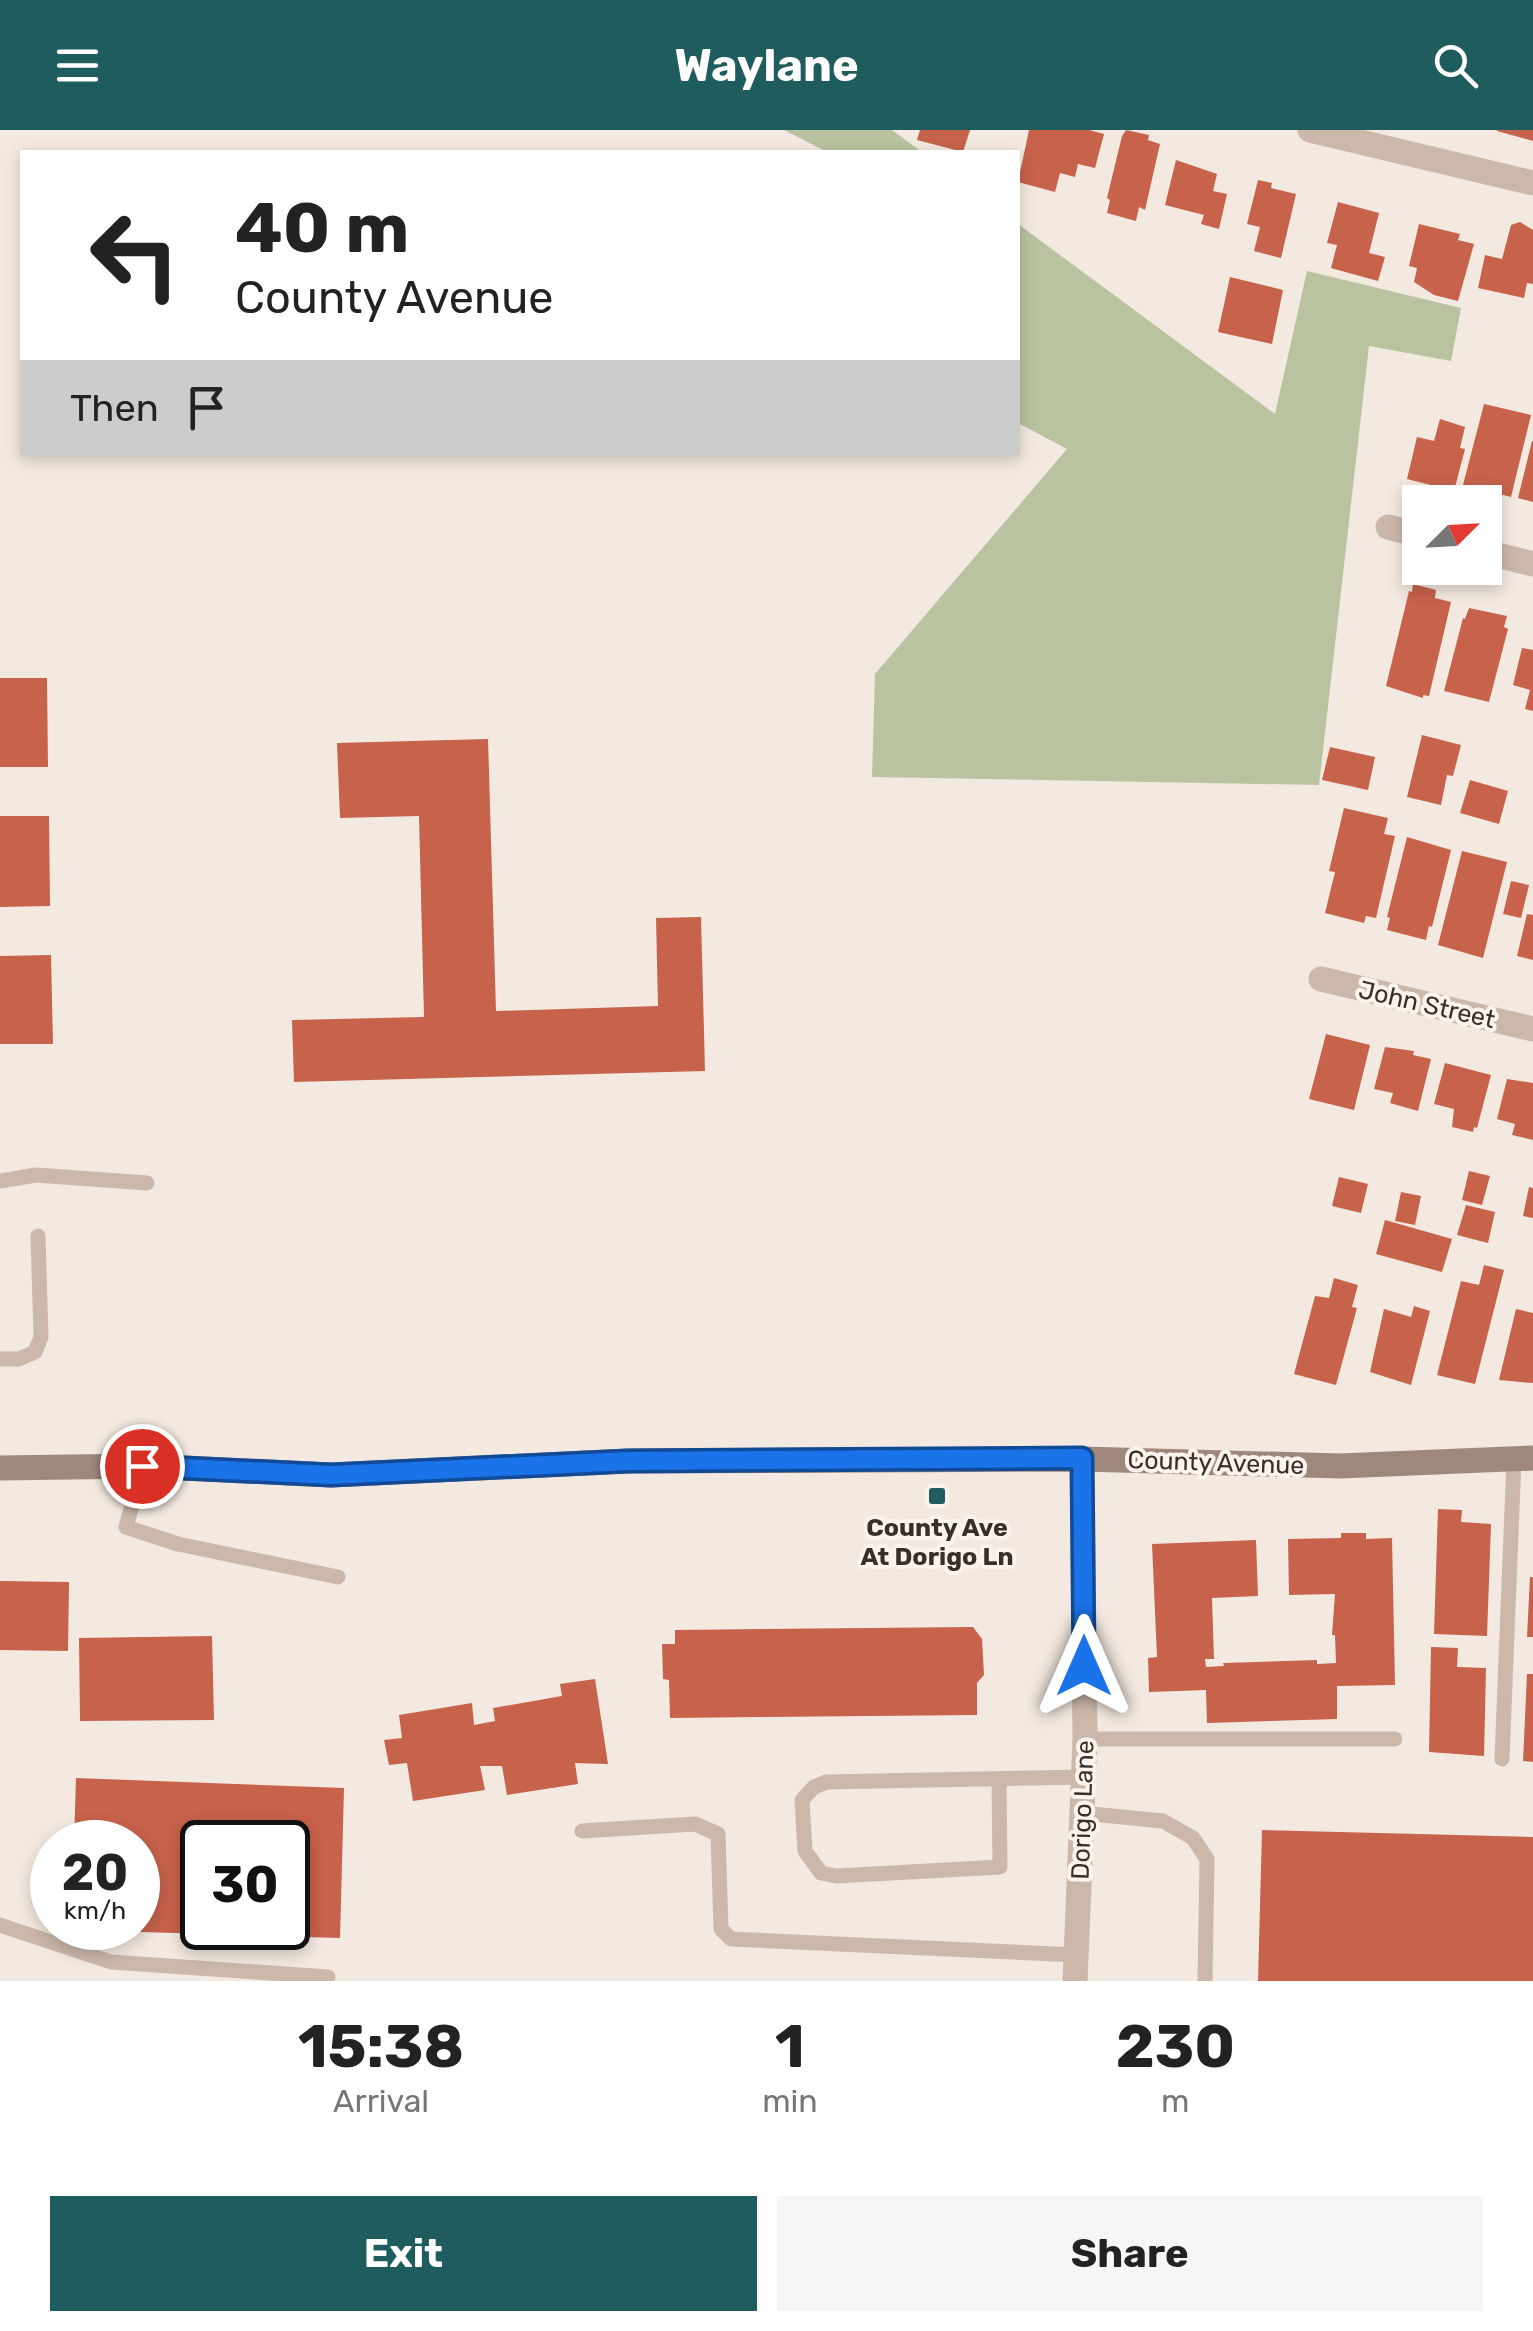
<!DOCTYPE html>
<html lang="en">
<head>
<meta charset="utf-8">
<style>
	body { margin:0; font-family:Rubik,sans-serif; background:#f6f6f6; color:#222; height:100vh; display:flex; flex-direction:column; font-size:38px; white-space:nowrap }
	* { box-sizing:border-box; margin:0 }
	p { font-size:32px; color:#767676 }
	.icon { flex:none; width:55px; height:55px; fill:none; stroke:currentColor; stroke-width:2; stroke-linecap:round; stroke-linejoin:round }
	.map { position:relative; height:1851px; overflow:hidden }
	.panel { display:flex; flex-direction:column; background:#fff; flex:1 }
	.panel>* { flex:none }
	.banner { position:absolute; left:20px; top:20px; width:1000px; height:305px; border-radius:0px; box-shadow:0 5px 15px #0003; background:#fff; color:#222; overflow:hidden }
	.needle { width:65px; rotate:66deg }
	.fabs { position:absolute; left:1402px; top:355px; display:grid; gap:20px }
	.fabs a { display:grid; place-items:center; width:100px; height:100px; border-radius:0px; background:#fff; box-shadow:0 5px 15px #0003; font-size:50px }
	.speed { position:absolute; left:30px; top:1690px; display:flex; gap:20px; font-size:50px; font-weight:700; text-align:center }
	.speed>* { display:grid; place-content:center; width:130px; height:130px; border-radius:50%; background:#fff; box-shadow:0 5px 15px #0003; line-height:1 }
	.speed small { font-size:25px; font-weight:400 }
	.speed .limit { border:5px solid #111; border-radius:15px; background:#fff; color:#111 }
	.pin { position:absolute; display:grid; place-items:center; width:85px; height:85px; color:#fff; margin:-42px; border:5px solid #fff; border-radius:50%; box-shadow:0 2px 10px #0007 }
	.me { position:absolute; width:110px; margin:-55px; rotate:0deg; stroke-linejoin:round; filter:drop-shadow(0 0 8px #0008) }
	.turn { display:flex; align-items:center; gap:35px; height:210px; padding:0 50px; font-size:45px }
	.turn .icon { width:130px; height:130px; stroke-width:2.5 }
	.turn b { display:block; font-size:70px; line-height:85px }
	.then { display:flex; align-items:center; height:95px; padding:0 50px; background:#0003; gap:20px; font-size:38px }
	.eta { display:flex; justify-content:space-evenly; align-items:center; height:170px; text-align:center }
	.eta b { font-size:60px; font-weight:700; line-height:70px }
	.cta { display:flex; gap:20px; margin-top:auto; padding:20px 50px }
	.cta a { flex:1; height:115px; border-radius:0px; background:#1f5c5d; color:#fff; font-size:40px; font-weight:700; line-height:115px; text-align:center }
	.cta a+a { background:#f6f6f6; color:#222 }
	header { display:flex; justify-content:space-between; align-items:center; height:130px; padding:0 50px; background:#1f5c5d; color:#fff; font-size:45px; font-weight:700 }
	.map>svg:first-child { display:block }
	.green { fill:#b9c39f }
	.building { fill:#c7624b; fill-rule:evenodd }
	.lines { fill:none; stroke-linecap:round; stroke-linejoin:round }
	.lane { stroke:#ccb8ab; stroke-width:15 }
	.street { stroke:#ccb8ab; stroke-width:25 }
	.secondary { stroke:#a0877c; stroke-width:25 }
	.route-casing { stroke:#114b97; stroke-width:25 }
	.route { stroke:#1a73e8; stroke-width:18 }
	.poi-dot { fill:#1f5c5d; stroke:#fbf4ed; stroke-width:4 }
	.labels { text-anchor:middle; stroke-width:8; stroke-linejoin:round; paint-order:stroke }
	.street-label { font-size:25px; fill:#3a2e2a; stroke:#fbf4ed }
	.poi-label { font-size:25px; font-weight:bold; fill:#3a2e2a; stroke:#fbf4ed }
</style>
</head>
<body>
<header><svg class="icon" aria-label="menu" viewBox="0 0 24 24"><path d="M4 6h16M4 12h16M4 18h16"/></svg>Waylane<svg class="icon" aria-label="search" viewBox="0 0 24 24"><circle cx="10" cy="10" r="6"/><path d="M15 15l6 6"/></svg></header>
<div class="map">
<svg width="1533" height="1851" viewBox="0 0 1533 1851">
	<rect width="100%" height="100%" fill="#f3e9e0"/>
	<path class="green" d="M 784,0 L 892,0 L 922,22 L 827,22 Z
		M 1018,94 L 1275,284 L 1307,141 L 1461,178 L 1451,231 L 1369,216 L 1319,655 L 872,647 L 875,544 L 1067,319 L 1018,293 Z"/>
	<path class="building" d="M 920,0 L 970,0 L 963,22 L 917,10 Z
		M 1029,0 L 1089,0 L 1104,4 L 1095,38 L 1078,34 L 1075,47 L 1060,43 L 1055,62 L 1018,52 Z
		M 1126,0 L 1149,5 L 1148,10 L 1160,14 L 1145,80 L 1139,77 L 1136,91 L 1107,83 L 1110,70 L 1107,68 L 1122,6 Z
		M 1497,0 L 1533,0 L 1533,11 L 1497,1 Z
		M 1176,30 L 1217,44 L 1213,61 L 1227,64 L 1219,99 L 1201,94 L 1204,85 L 1165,75 Z
		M 1258,50 L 1272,53 L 1271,58 L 1296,64 L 1281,128 L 1254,121 L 1260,97 L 1247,94 Z
		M 1338,72 L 1379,83 L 1369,123 L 1385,127 L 1378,151 L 1331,138 L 1337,115 L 1327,113 Z
		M 1520,92 L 1533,100 L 1533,154 L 1527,153 L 1524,168 L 1478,158 L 1485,125 L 1502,129 L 1511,95 Z
		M 1419,94 L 1460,104 L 1458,110 L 1474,114 L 1458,171 L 1434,165 L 1414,152 L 1417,138 L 1409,136 Z
		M 1230,147 L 1283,160 L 1272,214 L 1218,202 Z
		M 1484,274 L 1531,285 L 1511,367 L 1463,355 Z
		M 1440,289 L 1465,297 L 1460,318 L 1465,319 L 1454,361 L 1407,349 L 1417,307 L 1434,311 Z
		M 1532,311 L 1533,311 L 1533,372 L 1518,368 Z
		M 1413,454 L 1436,460 L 1435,468 L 1451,472 L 1429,566 L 1423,565 L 1423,568 L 1386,556 L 1409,461 L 1412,462 Z
		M 1469,478 L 1507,486 L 1504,497 L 1508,499 L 1489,572 L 1444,561 L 1463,488 L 1465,489 Z
		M 1522,518 L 1533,520 L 1533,581 L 1525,579 L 1530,560 L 1513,555 Z
		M 0,548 L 47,548 L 48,637 L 0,637 Z
		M 1422,605 L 1461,615 L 1453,646 L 1447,645 L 1441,675 L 1407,667 Z
		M 488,609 L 496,881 L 658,876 L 656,788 L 701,787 L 705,941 L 294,952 L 292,890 L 424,887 L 419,686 L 340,688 L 337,613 Z
		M 1330,617 L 1375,627 L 1368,660 L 1322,650 Z
		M 1470,650 L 1508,661 L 1499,694 L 1460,683 Z
		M 1344,678 L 1388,688 L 1384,704 L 1395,706 L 1376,788 L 1366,786 L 1364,793 L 1325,783 L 1335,742 L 1329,741 Z
		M 0,686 L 49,686 L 50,776 L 0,777 Z
		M 1407,707 L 1451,720 L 1432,797 L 1429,796 L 1426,810 L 1387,800 L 1390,788 L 1387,787 Z
		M 1462,721 L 1507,732 L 1483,828 L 1438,815 Z
		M 1511,751 L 1529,755 L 1521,788 L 1503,784 Z
		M 1527,784 L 1533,785 L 1533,830 L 1517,826 Z
		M 51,825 L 53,914 L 0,914 L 0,826 Z
		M 1326,904 L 1370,915 L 1354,980 L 1309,969 Z
		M 1385,917 L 1414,921 L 1413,925 L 1431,929 L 1418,981 L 1390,973 L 1393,963 L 1374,959 Z
		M 1445,933 L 1491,945 L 1477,998 L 1474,997 L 1473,1002 L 1452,997 L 1454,979 L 1434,974 Z
		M 1507,949 L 1533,953 L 1533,1010 L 1512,1005 L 1515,994 L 1497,989 Z
		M 1469,1041 L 1490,1046 L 1482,1075 L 1462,1070 Z
		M 1339,1047 L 1368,1054 L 1361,1083 L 1332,1076 Z
		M 1529,1057 L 1533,1058 L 1533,1088 L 1523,1086 Z
		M 1401,1062 L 1421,1066 L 1415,1095 L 1395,1091 Z
		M 1466,1075 L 1495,1082 L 1488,1113 L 1457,1105 Z
		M 1385,1090 L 1452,1109 L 1442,1142 L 1376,1124 Z
		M 1484,1135 L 1504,1140 L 1475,1254 L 1437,1245 L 1461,1151 L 1479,1155 Z
		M 1334,1148 L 1358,1155 L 1352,1177 L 1357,1178 L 1336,1255 L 1294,1244 L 1315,1166 L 1329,1168 Z
		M 1414,1176 L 1430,1181 L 1411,1255 L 1370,1242 L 1384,1179 L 1411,1187 Z
		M 1516,1179 L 1533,1183 L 1533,1253 L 1499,1250 Z
		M 932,1362 L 946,1362 L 946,1369 L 932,1369 Z
		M 1438,1379 L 1462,1380 L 1461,1392 L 1491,1394 L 1487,1506 L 1434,1504 Z
		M 1341,1403 L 1366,1403 L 1366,1409 L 1392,1408 L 1395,1555 L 1337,1556 L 1337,1589 L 1207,1593 L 1206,1560 L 1149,1562 L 1148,1528 L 1157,1527 L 1152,1414 L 1256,1410 L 1258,1466 L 1212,1468 L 1214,1529 L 1205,1529 L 1206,1537 L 1224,1536 L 1223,1533 L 1317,1530 L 1317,1534 L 1336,1533 L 1335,1505 L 1332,1505 L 1335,1464 L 1289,1465 L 1288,1409 L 1341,1408 Z
		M 1530,1447 L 1533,1447 L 1533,1507 L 1527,1507 Z
		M 0,1451 L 69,1452 L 68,1521 L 0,1520 Z
		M 973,1497 L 982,1509 L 984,1545 L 977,1553 L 977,1585 L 670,1588 L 669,1550 L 663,1549 L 662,1514 L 675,1514 L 675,1500 Z
		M 212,1506 L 214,1590 L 80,1591 L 79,1508 Z
		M 1431,1517 L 1458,1518 L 1457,1537 L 1486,1538 L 1484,1626 L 1429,1622 Z
		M 1527,1544 L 1533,1544 L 1533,1632 L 1523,1631 Z
		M 595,1549 L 608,1634 L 575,1633 L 578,1654 L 507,1665 L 502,1636 L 480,1636 L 485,1660 L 413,1671 L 407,1633 L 389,1635 L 384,1610 L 402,1608 L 399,1585 L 472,1573 L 474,1595 L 495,1591 L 493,1578 L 562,1566 L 560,1554 Z
		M 76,1648 L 344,1658 L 340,1808 L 109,1801 L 109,1798 L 138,1798 L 138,1712 L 74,1712 ZM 202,1712 L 288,1712 L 288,1798 L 202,1798 Z
		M 1262,1700 L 1533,1707 L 1533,1851 L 1258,1851 Z"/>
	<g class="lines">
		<path class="lane" d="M 0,1051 L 36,1045 L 147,1053
			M 0,1229 L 19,1229 L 35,1222 L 41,1207 L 38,1106
			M 143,1336 L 126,1397 L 178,1414 L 338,1447
			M 1085,1609 L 1395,1609
			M 1502,1629 L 1514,1329
			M 999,1649 L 1000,1737 L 836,1746 L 821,1743 L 805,1721 L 802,1670 L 814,1657 L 826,1652 L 1084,1647
			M 1082,1683 L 1163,1691 L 1193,1708 L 1207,1729 L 1205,1851
			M 582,1701 L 695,1694 L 718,1704 L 721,1799 L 731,1809 L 1077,1825
			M 0,1795 L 111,1832 L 328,1847"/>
		<path class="street" d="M 1310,0 L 1533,53
			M 1388,397 L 1420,405
			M 1485,422 L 1533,434
			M 1321,849 L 1533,899
			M 1075,1851 L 1085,1609 L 1082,1329"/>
		<path class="secondary" d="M 0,1338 L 143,1336 L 331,1345 L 628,1331 L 1082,1329 L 1340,1336 L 1533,1328"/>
	</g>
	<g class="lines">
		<defs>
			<path id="route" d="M 142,1336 L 331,1345 L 628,1331 L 1082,1328 L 1084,1536"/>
		</defs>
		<use href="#route" class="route-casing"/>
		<use href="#route" class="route"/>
	</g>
	<rect class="poi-dot" x="927" y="1356" width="20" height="20" rx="5"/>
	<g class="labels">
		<g class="street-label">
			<text transform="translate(1427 874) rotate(13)" y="9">John Street</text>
			<text transform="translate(1216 1332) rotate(2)" y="9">County Avenue</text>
			<text transform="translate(1082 1680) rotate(-88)" y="9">Dorigo Lane</text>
		</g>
		<g class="poi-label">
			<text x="937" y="1406">County Ave<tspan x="937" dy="29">At Dorigo Ln</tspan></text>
		</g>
	</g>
</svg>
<div class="fabs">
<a><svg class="needle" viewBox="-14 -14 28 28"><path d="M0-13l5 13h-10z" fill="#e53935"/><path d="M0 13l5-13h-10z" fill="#767676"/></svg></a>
</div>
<div class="speed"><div>20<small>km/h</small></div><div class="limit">30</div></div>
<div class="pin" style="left:142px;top:1336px;background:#d93025"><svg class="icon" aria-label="arrive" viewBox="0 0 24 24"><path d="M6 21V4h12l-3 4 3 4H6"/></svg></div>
<svg class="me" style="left:1084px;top:1536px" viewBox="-20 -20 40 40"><path d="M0-17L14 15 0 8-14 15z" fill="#1a73e8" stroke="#fff" stroke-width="4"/></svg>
<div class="banner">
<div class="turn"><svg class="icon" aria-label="left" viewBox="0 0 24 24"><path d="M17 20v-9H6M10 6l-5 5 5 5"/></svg><div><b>40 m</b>County Avenue</div></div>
<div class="then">Then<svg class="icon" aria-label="arrive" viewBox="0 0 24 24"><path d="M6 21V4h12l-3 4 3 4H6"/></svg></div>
</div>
</div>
<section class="panel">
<div class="eta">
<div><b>15:38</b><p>Arrival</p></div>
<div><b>1</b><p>min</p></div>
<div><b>230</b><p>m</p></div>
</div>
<div class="cta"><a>Exit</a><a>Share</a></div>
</section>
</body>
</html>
